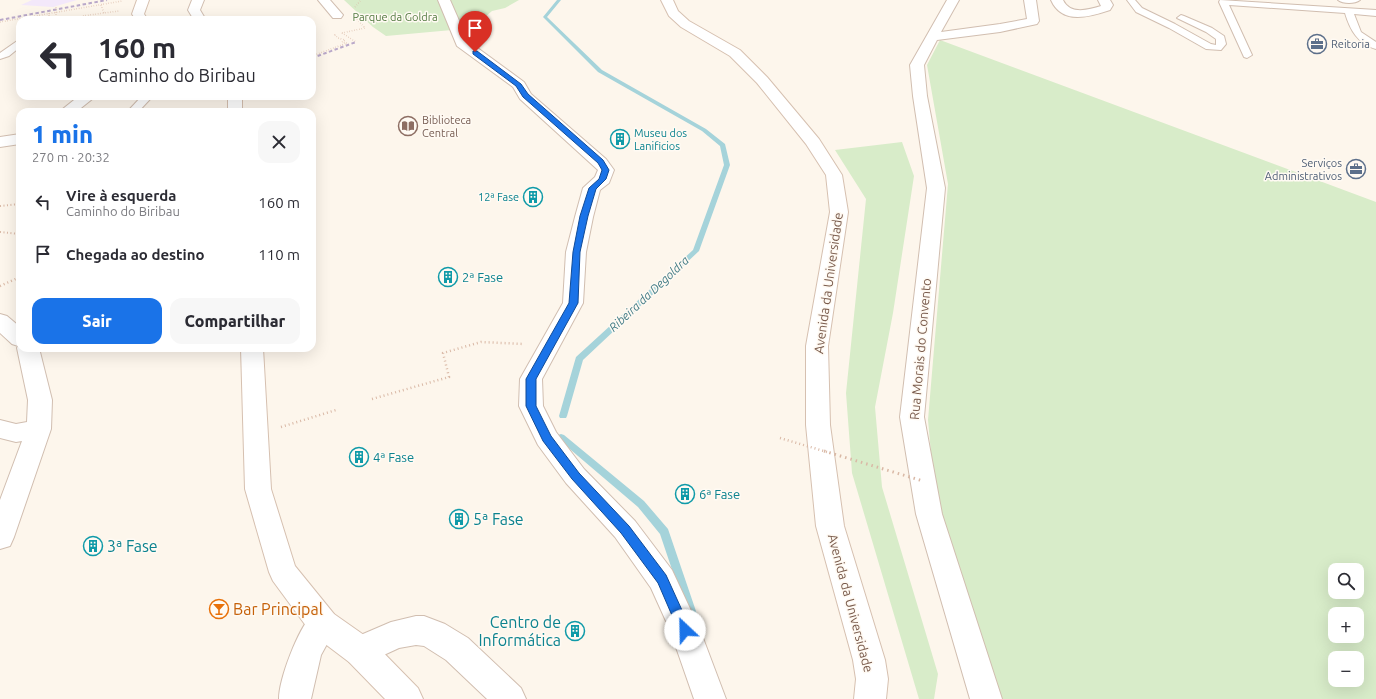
<!DOCTYPE html>
<html lang="pt">
<head>
<meta charset="utf-8">
<style>
	body { margin:0; font-family:Ubuntu,sans-serif; background:#f7f7f7; color:#2b2b33; height:100vh; display:flex; flex-direction:column; font-size:15px; white-space:nowrap }
	* { box-sizing:border-box; margin:0 }
	p { font-size:13px; color:#7c7c81 }
	.icon { flex:none; width:22px; height:22px; fill:none; stroke:currentColor; stroke-width:2; stroke-linecap:round; stroke-linejoin:round }
	.map { position:relative; flex:1; overflow:hidden }
	.side { position:absolute; left:16px; top:108px; width:300px; height:244px; display:flex; flex-direction:column; background:#fff; border-radius:12px; box-shadow:0 4px 16px #0002 }
	.side>* { flex:none }
	.banner { position:absolute; left:16px; top:16px; width:300px; height:84px; border-radius:12px; box-shadow:0 4px 16px #0002; background:#fff; color:#2b2b33; overflow:hidden }
	.tools { position:absolute; left:1328px; top:563px; display:grid; gap:8px }
	.tools a { display:grid; place-items:center; width:36px; height:36px; border-radius:8px; background:#fff; box-shadow:0 4px 16px #0002; font-size:20px }
	.pin { position:absolute; display:grid; place-items:center; width:34px; height:34px; color:#fff; margin:-41px -17px; border-radius:50% 50% 50% 0; rotate:-45deg; box-shadow:0 0 4px #0007 }
	.pin .icon { rotate:45deg }
	.me { position:absolute; width:44px; margin:-22px; rotate:336deg; stroke-linejoin:round; filter:drop-shadow(0 0 3px #0008) }
	.turn { display:flex; align-items:center; gap:14px; height:84px; padding:0 16px; font-size:18px }
	.turn .icon { width:52px; height:52px; stroke-width:2.5 }
	.turn b { display:block; font-size:28px; line-height:34px }
	.round { display:grid; place-items:center; flex:none; width:42px; height:42px; border-radius:12px; background:#f7f7f7 }
	.headline { display:flex; align-items:center; justify-content:space-between; height:68px; padding:0 16px }
	h1 { font-size:24px; font-weight:800; line-height:30px; color:#1a73e8 }
	.primary-button { display:flex; gap:8px; margin-top:auto; padding:8px 16px }
	.primary-button a { flex:1; height:46px; border-radius:12px; background:#1a73e8; color:#fff; font-size:16px; font-weight:800; line-height:46px; text-align:center }
	.primary-button a+a { background:#f7f7f7; color:#2b2b33 }
	ul { padding:0; list-style:none }
	li { display:flex; align-items:center; gap:12px; height:52px; padding:0 16px }
	li div { flex:1 }
	li b { display:block; font-size:15px }
	li em { font-style:normal }
	.map>svg:first-child { display:block }
	.education { fill:#f3e8fa }
	.green { fill:#d8ecc9; fill-rule:evenodd }
	.lines { fill:none; stroke-linecap:round; stroke-linejoin:round }
	.stream { fill:#a5d3da; fill-rule:evenodd }
	.lane-casing { stroke:#d1beb0; stroke-width:2 }
	.street-casing { stroke:#d1beb0; stroke-width:2 }
	.secondary-casing { stroke:#d6c0b0; stroke-width:2 }
	.path-far2 { stroke:#d9b8a5; stroke-width:1.5; stroke-dasharray:0.5 2; stroke-linecap:butt }
	.path-far1 { stroke:#d9b8a5; stroke-width:2; stroke-dasharray:1 2.5; stroke-linecap:butt }
	.path { stroke:#d9b8a5; stroke-width:2.5; stroke-dasharray:1 3; stroke-linecap:butt }
	.lane { fill:#fff; fill-rule:evenodd }
	.street { fill:#fff; fill-rule:evenodd }
	.secondary { fill:#fff; fill-rule:evenodd }
	.rail { stroke:#b9a8c9; stroke-width:2; stroke-dasharray:3.5 2.5; stroke-linecap:butt }
	.path-bridge-far2 { stroke:#d9b8a5; stroke-width:1.5; stroke-dasharray:0.5 2; stroke-linecap:butt }
	.path-bridge-far1 { stroke:#d9b8a5; stroke-width:2.5; stroke-dasharray:1 3; stroke-linecap:butt }
	.path-bridge { stroke:#d9b8a5; stroke-width:3; stroke-dasharray:1.5 4; stroke-linecap:butt }
	.route { fill:#1a73e8; stroke:#114b97 }
	.labels { text-anchor:middle; stroke-width:3; stroke-linejoin:round; paint-order:stroke }
	.far-park-label { font-size:11px; fill:#537a41; stroke:#fffaf3 }
	.far-service-label { font-size:11px; fill:#4e5e75; stroke:#fffaf3; text-anchor:start }
	.far-education-label { font-size:11px; fill:#785e54; stroke:#fffaf3; text-anchor:start }
	.far-culture-label { font-size:11px; fill:#0d838f; stroke:#fffaf3; text-anchor:start }
	.far-water-label { font-size:12px; font-style:italic; fill:#437c86; stroke:#fffaf3 }
	.culture-label { font-size:13px; fill:#0d838f; stroke:#fffaf3; text-anchor:start }
	.street-label { font-size:13px; fill:#7a5c4d; stroke:#fffaf3 }
	.near-culture-label { font-size:16px; fill:#0d838f; stroke:#fffaf3; text-anchor:start }
	.near-food-label { font-size:16px; fill:#c56008; stroke:#fffaf3; text-anchor:start }
</style>
</head>
<body>
<div class="map">
<svg width="1376" height="699" viewBox="0 0 1376 699">
	<rect width="100%" height="100%" fill="#fdf6ec"/>
	<path class="education" d="M 32,0 L 77,0 L 53,7 L 21,5 Z"/>
	<path class="green" d="M 344,0 L 519,0 L 505,8 L 492,11 L 479,22 L 467,23 L 452,30 L 386,36 L 373,27 Z
		M 940,40 L 1376,202 L 1376,699 L 995,699 L 936,508 L 928,420 L 948,184 L 927,65 ZM 1335,570 L 1357,570 L 1357,592 L 1335,592 ZM 1335,614 L 1357,614 L 1357,636 L 1335,636 ZM 1335,658 L 1357,658 L 1357,680 L 1335,680 Z
		M 902,142 L 914,176 L 893,313 L 875,407 L 882,487 L 938,674 L 934,699 L 919,699 L 852,473 L 846,393 L 866,199 L 835,150 Z"/>
	<g class="lines">
		<path class="stream" d="M 557,0 L 561,0 L 547,17 L 602,70 L 706,129 L 725,144 L 730,165 L 699,251 L 583,360 L 567,416 L 566,418 L 560,418 L 559,416 L 576,357 L 693,250 L 724,165 L 720,146 L 702,131 L 598,72 L 543,17 Z
			M 561,434 L 564,435 L 644,501 L 668,529 L 699,620 L 698,624 L 694,625 L 690,624 L 689,620 L 660,534 L 638,507 L 558,439 L 557,437 L 558,435 Z"/>
		<defs>
			<path id="lane" d="M 1127,0 L 1135,0 L 1142,8 L 1175,24 L 1211,44 L 1216,45 L 1216,39 L 1206,32 L 1177,18 L 1181,15 L 1184,16 L 1212,28 L 1224,36 L 1226,44 L 1221,50 L 1206,49 L 1169,28 L 1136,12 Z
				M 1220,0 L 1376,10 L 1376,16 L 1354,14 L 1361,32 L 1376,42 L 1376,49 C 1358,44 1350,30 1345,13 L 1229,5 L 1252,55 L 1247,58 L 1244,57 L 1219,2 Z
				M 1338,0 L 1360,0 C 1355,4 1343,4 1338,0 Z
				M 20,39 L 20,47 L 9,56 L 0,59 L 0,53 Z
				M 142,96 L 153,96 L 138,112 L 127,112 Z"/>
			<path id="street" d="M 192,0 L 204,0 L 200,10 L 206,20 L 194,20 L 188,10 Z
				M 318,0 L 330,0 L 343,15 L 341,18 L 333,18 Z
				M 438,0 L 450,0 L 468,41 L 524,82 L 531,94 L 606,159 L 614,170 L 609,183 L 600,190 L 593,217 L 586,252 L 583,303 L 542,379 L 543,406 L 556,432 L 584,469 L 635,521 L 672,570 L 700,630 L 726,699 L 694,699 L 670,630 L 651,588 L 615,537 L 566,483 L 538,445 L 519,406 L 520,379 L 563,303 L 566,252 L 575,217 L 583,188 L 595,177 L 598,170 L 520,99 L 513,87 L 457,46 Z
				M 947,0 L 959,0 L 941,32 L 1000,24 L 1027,19 L 1024,0 L 1036,0 L 1039,21 L 1037,24 L 1000,32 L 937,40 L 924,65 L 927,96 L 945,188 L 924,417 L 942,514 L 1002,699 L 970,699 L 916,514 L 900,417 L 927,188 L 913,96 L 910,65 Z
				M 1051,0 L 1063,0 C 1070,15 1088,10 1101,6 L 1098,0 L 1110,0 L 1113,5 L 1110,10 C 1089,17 1062,25 1051,0 Z
				M 79,96 L 96,96 L 76,112 L 59,112 Z
				M 20,134 L 20,144 L 0,147 L 0,137 Z
				M 0,314 L 7,316 L 20,327 L 20,348 L 39,348 L 52,400 L 51,429 L 14,537 L 10,546 L 0,549 L 0,500 L 22,441 L 16,442 L 0,438 L 0,420 L 16,424 L 27,422 L 28,400 L 17,348 L 18,346 L 12,344 L 0,333 Z
				M 323,610 L 334,614 L 338,624 L 321,655 L 311,699 L 279,699 C 279,679 298,629 312,615 C 314,612 319,611 323,610 Z
				M 416,616 L 424,616 L 445,624 L 468,638 L 521,688 L 526,699 L 487,699 L 446,660 L 424,646 L 416,645 L 399,648 L 360,666 L 349,662 L 344,651 L 349,640 L 391,622 Z"/>
			<path id="secondary" d="M 137,0 L 149,0 L 144,14 L 148,20 L 136,20 L 132,14 Z
				M 661,0 L 673,0 L 678,11 L 689,21 L 740,50 L 767,77 L 819,139 L 842,175 L 848,212 L 828,346 L 830,425 L 844,526 L 885,660 L 888,679 L 886,699 L 854,699 L 856,679 L 853,660 L 816,526 L 806,425 L 806,346 L 830,212 L 826,175 L 806,144 L 757,83 L 730,56 L 681,27 L 669,16 Z
				M 228,96 L 242,96 L 242,112 L 228,112 Z
				M 241,348 L 263,348 L 271,489 L 295,566 L 334,614 L 371,640 L 418,688 L 423,699 L 385,699 L 349,662 L 312,634 L 273,581 L 269,572 L 245,489 Z"/>
		</defs>
		<use href="#lane" class="lane-casing"/>
		<use href="#street" class="street-casing"/>
		<use href="#secondary" class="secondary-casing"/>
		<path class="path-far2" d="M 101,5 L 104,13
			M 355,7 L 361,0
			M 49,13 L 49,20
			M 52,20 L 56,17
			M 82,20 L 82,16 L 119,11
			M 0,22 L 122,1
			M 342,33 L 365,28 L 356,18
			M 342,33 L 356,42
			M 312,56 L 347,43 L 342,42 L 345,40 L 338,38 L 335,35 L 337,34"/>
		<path class="path-far1" d="M 0,206 L 20,204
			M 0,232 L 20,234"/>
		<path class="path" d="M 0,286 L 20,277
			M 372,399 L 449,377 L 443,353 L 481,342 L 524,344
			M 281,427 L 336,410"/>
		<use href="#lane" class="lane"/>
		<use href="#street" class="street"/>
		<use href="#secondary" class="secondary"/>
		<path class="rail" d="M 0,20 L 107,0
			M 312,58 L 356,42"/>
		<path class="path-bridge-far2" d="M 56,7 L 56,17"/>
		<path class="path-bridge-far1" d="M 780,438 L 827,452"/>
		<path class="path-bridge" d="M 824,451 L 923,481"/>
	</g>
	<path class="route" d="M 473,51 L 477,51 L 521,84 L 528,94 L 603,160 L 609,170 L 606,179 L 596,189 L 588,216 L 580,252 L 578,303 L 536,379 L 536,406 L 551,436 L 579,473 L 629,526 L 666,575 L 691,630 L 689,634 L 685,636 L 680,634 L 658,583 L 621,533 L 572,479 L 543,441 L 526,406 L 526,379 L 569,303 L 573,252 L 580,216 L 589,188 L 599,179 L 602,170 L 598,163 L 523,97 L 516,86 L 473,54 Z"/>
	<defs>
		<symbol id="office-ring" viewBox="-11 -11 22 22"><circle r="9.5" fill="#fffaf3" stroke="#5c6f8a" stroke-width="1.5"/><path d="M-6-3h4V-5.5h4V-3h4V5H-6ZM-1-4.5V-3h2v-1.5ZM-6 0V1H6V0Z" fill="#5c6f8a"/></symbol>
		<symbol id="library-ring" viewBox="-11 -11 22 22"><circle r="9.5" fill="#fffaf3" stroke="#8d6e63" stroke-width="1.5"/><path d="M-6-4Q-3-5.5-.7-3.5V5Q-3 3-6 4ZM6-4Q3-5.5 .7-3.5V5Q3 3 6 4Z" fill="#8d6e63"/></symbol>
		<symbol id="building-ring" viewBox="-11 -11 22 22"><circle r="9.5" fill="#fffaf3" stroke="#0f9aa8" stroke-width="1.5"/><path d="M-4-6H4V6H1V3H-1V6H-4ZM-2.5-4.3h1.7v1.8h-1.7ZM.8-4.3h1.7v1.8H.8ZM-2.5-1h1.7V.8h-1.7ZM.8-1h1.7V.8H.8Z" fill="#0f9aa8"/></symbol>
		<symbol id="bar-ring" viewBox="-11 -11 22 22"><circle r="9.5" fill="#fffaf3" stroke="#e8710a" stroke-width="1.5"/><path d="M-6-5H6L.8 .8V4.5H3.5V6h-7V4.5H-.8V.8Z" fill="#e8710a"/></symbol>
	</defs>
	<g fill-rule="evenodd">
		<use href="#office-ring" x="1306" y="33" width="22" height="22"/>
		<use href="#library-ring" x="397" y="115" width="22" height="22"/>
		<use href="#building-ring" x="609" y="128" width="22" height="22"/>
		<use href="#office-ring" x="1345" y="158" width="22" height="22"/>
		<use href="#building-ring" x="522" y="186" width="22" height="22"/>
		<use href="#building-ring" x="437" y="266" width="22" height="22"/>
		<use href="#building-ring" x="348" y="446" width="22" height="22"/>
		<use href="#building-ring" x="674" y="483" width="22" height="22"/>
		<use href="#building-ring" x="448" y="508" width="22" height="22"/>
		<use href="#building-ring" x="82" y="535" width="22" height="22"/>
		<use href="#bar-ring" x="208" y="598" width="22" height="22"/>
		<use href="#building-ring" x="564" y="620" width="22" height="22"/>
	</g>
	<g class="labels">
		<g class="far-park-label">
			<text x="395" y="21">Parque da Goldra</text>
		</g>
		<g class="far-service-label">
			<text x="1331" y="48">Reitoria</text>
			<text x="1342" y="167" text-anchor="end">Serviços<tspan x="1342" dy="13">Administrativos</tspan></text>
		</g>
		<g class="far-education-label">
			<text x="422" y="124">Biblioteca<tspan x="422" dy="13">Central</tspan></text>
		</g>
		<g class="far-culture-label">
			<text x="634" y="137">Museu dos<tspan x="634" dy="13">Lanificios</tspan></text>
			<text x="519" y="201" text-anchor="end">12ª Fase</text>
		</g>
		<g class="far-water-label">
			<text transform="translate(649 294) rotate(-43)" y="4">Ribeira da Degoldra</text>
		</g>
		<g class="culture-label">
			<text x="462" y="282">2ª Fase</text>
			<text x="373" y="462">4ª Fase</text>
			<text x="699" y="499">6ª Fase</text>
		</g>
		<g class="street-label">
			<text transform="translate(828 283) rotate(-82)" y="5">Avenida da Universidade</text>
			<text transform="translate(920 349) rotate(-85)" y="5">Rua Morais do Convento</text>
			<text transform="translate(851 603) rotate(75)" y="5">Avenida da Universidade</text>
		</g>
		<g class="near-culture-label">
			<text x="473" y="525">5ª Fase</text>
			<text x="107" y="552">3ª Fase</text>
			<text x="561" y="628" text-anchor="end">Centro de<tspan x="561" dy="18">Informática</tspan></text>
		</g>
		<g class="near-food-label">
			<text x="233" y="615">Bar Principal</text>
		</g>
	</g>
</svg>
<div class="tools">
<a><svg class="icon" aria-label="search" viewBox="0 0 24 24"><circle cx="10" cy="10" r="6"/><path d="M15 15l6 6"/></svg></a>
<a>+</a>
<a>−</a>
</div>
<div class="pin" style="left:475px;top:52px;background:#d93025"><svg class="icon" aria-label="arrive" viewBox="0 0 24 24"><path d="M6 21V4h12l-3 4 3 4H6"/></svg></div>
<svg class="me" style="left:685px;top:630px" viewBox="-20 -20 40 40"><circle r="19" fill="#fff"/><path d="M0-13L10 11 0 6-10 11z" fill="#1a73e8"/></svg>
<div class="banner">
<div class="turn"><svg class="icon" aria-label="left" viewBox="0 0 24 24"><path d="M17 20v-9H6M10 6l-5 5 5 5"/></svg><div><b>160 m</b>Caminho do Biribau</div></div>
</div>
<section class="side">
<div class="headline"><div><h1>1 min</h1><p>270 m · 20:32</p></div><a class="round"><svg class="icon" aria-label="close" viewBox="0 0 24 24"><path d="M6 6l12 12M18 6L6 18"/></svg></a></div>
<ul>
<li><svg class="icon" aria-label="left" viewBox="0 0 24 24"><path d="M17 20v-9H6M10 6l-5 5 5 5"/></svg><div><b>Vire à esquerda</b><p>Caminho do Biribau</p></div><em>160 m</em></li>
<li><svg class="icon" aria-label="arrive" viewBox="0 0 24 24"><path d="M6 21V4h12l-3 4 3 4H6"/></svg><div><b>Chegada ao destino</b></div><em>110 m</em></li>
</ul>
<div class="primary-button"><a>Sair</a><a>Compartilhar</a></div>
</section>
</div>
</body>
</html>
